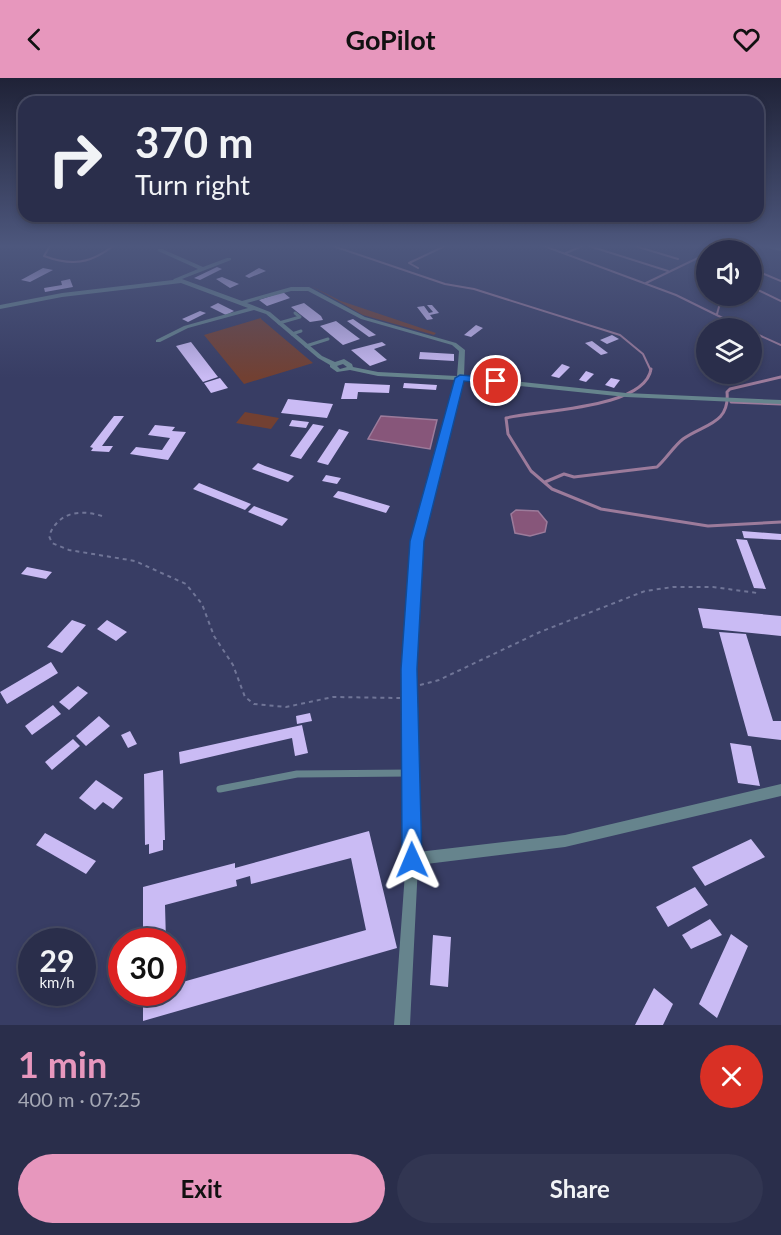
<!DOCTYPE html>
<html lang="en">
<head>
<meta charset="utf-8">
<style>
	body { margin:0; font-family:Lato,sans-serif; background:#323652; color:#f1f3f6; height:100vh; display:flex; flex-direction:column; font-size:22px; white-space:nowrap }
	* { box-sizing:border-box; margin:0 }
	p { font-size:20px; color:#a5a8b5 }
	.icon { flex:none; width:33px; height:33px; fill:none; stroke:currentColor; stroke-width:2; stroke-linecap:round; stroke-linejoin:round }
	.map { position:relative; height:947px; overflow:hidden }
	.side { display:flex; flex-direction:column; background:#2a2e4b; flex:1 }
	.side>* { flex:none }
	.hud { position:absolute; left:18px; top:18px; width:746px; height:126px; border-radius:18px; box-shadow:0 3px 9px #0003,0 0 0 2px #464a63; background:#2a2e4b; color:#f1f3f6; overflow:hidden }
	.fabs { position:absolute; left:696px; top:162px; display:grid; gap:12px }
	.fabs a { display:grid; place-items:center; width:66px; height:66px; border-radius:50%; background:#2a2e4b; box-shadow:0 3px 9px #0003,0 0 0 2px #464a63; font-size:30px }
	.speed { position:absolute; left:18px; top:850px; display:flex; gap:12px; font-size:30px; font-weight:700; text-align:center }
	.speed>* { display:grid; place-content:center; width:78px; height:78px; border-radius:50%; background:#2a2e4b; box-shadow:0 3px 9px #0003,0 0 0 2px #464a63; line-height:1 }
	.speed small { font-size:15px; font-weight:400 }
	.speed .limit { border:9px solid #d22; background:#fff; color:#111 }
	.pin { position:absolute; display:grid; place-items:center; width:51px; height:51px; color:#fff; margin:-26px; border:3px solid #fff; border-radius:50%; box-shadow:0 2px 6px #0007 }
	.me { position:absolute; width:66px; margin:-33px; rotate:359deg; stroke-linejoin:round; filter:drop-shadow(0 0 4px #0008) }
	.turn { display:flex; align-items:center; gap:21px; height:126px; padding:0 18px; font-size:27px }
	.turn .icon { width:78px; height:78px; stroke-width:2.5 }
	.turn b { display:block; font-size:42px; line-height:51px }
	.round { display:grid; place-items:center; flex:none; width:63px; height:63px; border-radius:32px; background:#323652 }
	.overview { display:flex; align-items:center; justify-content:space-between; height:102px; padding:0 18px }
	h1 { font-size:36px; font-weight:700; line-height:45px; color:#e797bd }
	.button { display:flex; gap:12px; margin-top:auto; padding:12px 18px }
	.button a { flex:1; height:69px; border-radius:36px; background:#e797bd; color:#111; font-size:24px; font-weight:700; line-height:69px; text-align:center }
	.button a+a { background:#323652; color:#f1f3f6 }
	header { display:flex; justify-content:space-between; align-items:center; height:78px; padding:0 18px; background:#e797bd; color:#111; font-size:27px; font-weight:700 }
	.map>svg:first-child { display:block }
	.green { fill:#724032 }
	.water { fill:#87567a; stroke:#9c7b9b; stroke-width:1.5 }
	.lines { fill:none; stroke-linecap:round; stroke-linejoin:round }
	.stream-far1 { stroke:#9c7b9b; stroke-width:2 }
	.stream { stroke:#9c7b9b; stroke-width:3 }
	.building { fill:#cabbf4 }
	.path { stroke:#707597; stroke-width:2; stroke-dasharray:4 4; stroke-linecap:butt }
	.lane-far1 { stroke:#66848d; stroke-width:3 }
	.lane { stroke:#66848d; stroke-width:7 }
	.street { fill:#66848d; fill-rule:evenodd }
	.route { fill:#1a73e8; stroke:#114b97; stroke-width:1.5 }
</style>
</head>
<body>
<header><svg class="icon" aria-label="back" viewBox="0 0 24 24"><path d="M15 5l-7 7 7 7"/></svg>GoPilot<svg class="icon" aria-label="heart" viewBox="0 0 24 24"><path d="M12 20l-8-8c-3-5 5-10 8-4 3-6 11-1 8 4z"/></svg></header>
<div class="map">
<svg width="781" height="947" viewBox="0 0 781 947">
	<rect width="100%" height="100%" fill="#383d64"/>
	<path class="green" d="M 311,208 L 341,223 L 436,255 L 434,257 L 363,237 Z
		M 261,240 L 261,241 L 313,285 L 244,306 L 204,257 Z
		M 245,334 L 279,340 L 271,351 L 236,345 Z"/>
	<path class="water" d="M 381,338 L 437,342 L 430,371 L 368,361 Z
		M 516,432 L 538,433 L 547,444 L 545,454 L 530,458 L 515,455 L 511,436 Z"/>
	<g class="lines">
		<path class="stream-far1" d="M 50,168 L 44,178 C 71,188 90,186 113,168
			M 333,168 L 445,206 L 474,211 L 620,257 L 643,276 L 651,293
			M 544,168 L 676,217 L 743,250
			M 589,168 L 668,193
			M 635,168 L 678,181
			M 714,172 L 725,168
			M 566,175 L 582,168
			M 697,181 L 706,183
			M 418,190 L 409,185 L 445,168
			M 752,191 L 781,203
			M 646,205 L 706,176
			M 752,209 L 781,223
			M 717,236 L 722,218
			M 752,254 L 781,267"/>
		<path class="stream" d="M 651,291 C 645,331 539,332 506,340 L 508,356 L 531,393 L 552,411 L 601,431 L 708,448 L 781,444
			M 731,324 L 781,326
			M 545,404 L 564,396 L 574,399 L 657,389 C 666,381 674,368 683,361 C 704,346 730,346 727,314 L 730,311 L 781,299"/>
	</g>
	<path class="building" d="M 217,189 L 222,191 L 200,202 L 194,200 Z
		M 43,190 L 53,192 L 30,204 L 21,202 Z
		M 259,190 L 266,193 L 249,200 L 245,198 Z
		M 222,199 L 239,206 L 230,210 L 216,201 Z
		M 70,201 L 73,209 L 45,214 L 44,210 L 62,207 L 61,203 Z
		M 283,214 L 290,220 L 267,228 L 259,222 Z
		M 218,225 L 234,233 L 226,237 L 210,229 Z
		M 304,225 L 321,238 L 323,242 L 310,244 L 291,229 Z
		M 427,227 L 432,227 L 439,235 L 430,237 L 433,241 L 427,242 L 417,229 L 424,228 L 429,235 L 433,234 Z
		M 200,233 L 206,235 L 188,244 L 182,241 Z
		M 353,241 L 376,257 L 369,259 L 347,243 Z
		M 336,243 L 360,261 L 343,267 L 320,248 Z
		M 476,247 L 483,250 L 471,259 L 464,257 Z
		M 612,257 L 619,261 L 607,266 L 600,262 Z
		M 592,263 L 608,275 L 601,277 L 585,265 Z
		M 191,264 L 218,299 L 203,304 L 176,268 Z
		M 382,264 L 386,267 L 374,271 L 387,282 L 370,288 L 351,272 Z
		M 420,274 L 454,276 L 454,283 L 419,281 Z
		M 562,286 L 570,289 L 559,300 L 551,298 Z
		M 586,293 L 594,296 L 586,304 L 579,302 Z
		M 220,300 L 228,310 L 211,315 L 204,305 Z
		M 611,300 L 620,302 L 614,310 L 605,307 Z
		M 345,305 L 390,307 L 389,315 L 358,314 L 357,321 L 341,321 Z
		M 404,305 L 437,307 L 436,312 L 403,310 Z
		M 288,321 L 333,326 L 327,340 L 281,335 Z
		M 114,338 L 124,338 L 102,368 L 113,368 L 109,374 L 91,373 L 93,370 L 90,369 Z
		M 292,342 L 309,344 L 306,350 L 289,348 Z
		M 313,346 L 324,348 L 301,381 L 290,378 Z
		M 155,347 L 175,349 L 172,353 L 186,354 L 168,382 L 130,376 L 136,369 L 162,372 L 170,360 L 148,357 Z
		M 339,351 L 349,354 L 328,387 L 317,384 Z
		M 258,385 L 265,388 L 294,398 L 288,404 L 252,391 Z
		M 326,397 L 341,400 L 337,406 L 322,403 Z
		M 199,405 L 251,426 L 245,432 L 193,411 Z
		M 338,413 L 343,414 L 390,428 L 386,435 L 333,419 Z
		M 254,428 L 288,441 L 282,448 L 248,434 Z
		M 742,453 L 781,456 L 781,462 L 744,460 Z
		M 736,461 L 747,462 L 766,511 L 754,510 Z
		M 27,489 L 52,494 L 46,501 L 21,496 Z
		M 698,530 L 781,538 L 781,558 L 703,550 Z
		M 72,542 L 86,547 L 62,575 L 47,569 Z
		M 107,542 L 127,554 L 116,563 L 97,551 Z
		M 719,554 L 746,556 L 773,643 L 781,643 L 781,662 L 748,658 Z
		M 51,584 L 58,595 L 7,626 L 0,614 Z
		M 78,608 L 88,615 L 69,632 L 59,624 Z
		M 53,627 L 61,636 L 32,657 L 25,648 Z
		M 310,635 L 312,643 L 297,646 L 296,638 Z
		M 99,638 L 110,648 L 86,668 L 76,658 Z
		M 302,647 L 308,675 L 295,678 L 292,660 L 180,686 L 179,674 Z
		M 130,653 L 137,666 L 128,670 L 121,657 Z
		M 73,661 L 80,668 L 52,692 L 45,684 Z
		M 730,665 L 751,668 L 760,708 L 738,705 Z
		M 163,692 L 165,762 L 163,762 L 163,772 L 149,776 L 149,766 L 145,767 L 144,696 Z
		M 96,702 L 123,720 L 113,731 L 103,724 L 95,732 L 79,720 Z
		M 369,753 L 397,870 L 143,943 L 143,915 L 172,915 L 172,907 L 366,852 L 351,780 L 251,806 L 250,798 L 236,802 L 237,808 L 165,827 L 166,864 L 143,864 L 143,809 L 235,785 L 235,790 Z
		M 45,755 L 96,783 L 86,796 L 36,767 Z
		M 751,761 L 765,779 L 705,808 L 692,789 Z
		M 695,809 L 708,827 L 668,849 L 656,829 Z
		M 710,841 L 722,857 L 691,871 L 682,857 Z
		M 731,856 L 748,868 L 717,940 L 699,926 Z
		M 433,857 L 451,859 L 448,909 L 430,907 Z
		M 654,910 L 673,926 L 663,947 L 635,947 Z"/>
	<g class="lines">
		<path class="path" d="M 102,438 C 80,431 58,434 49,458 L 52,465 L 69,472 L 135,483 L 186,506 L 202,526 L 214,558 L 233,587 L 245,619 L 254,626 L 286,629 L 333,619 L 400,620
			M 420,607 L 439,602 L 540,554 L 645,513 L 673,509 L 713,509 L 757,515"/>
		<path class="lane-far1" d="M 279,245 L 300,239 L 295,235
			M 292,256 L 301,253
			M 306,268 L 328,261"/>
		<path class="lane" d="M 220,711 L 297,696 L 410,695"/>
		<path class="street" d="M 764,168 L 781,169 L 781,173 L 764,169 Z
			M 158,171 L 162,171 L 203,189 L 227,180 L 231,180 L 231,182 L 182,201 L 242,223 L 291,209 L 309,209 L 365,239 L 456,265 L 465,272 L 464,298 L 626,315 L 781,322 L 781,326 L 626,319 L 463,302 L 421,463 L 414,591 L 418,774 L 565,757 L 781,706 L 781,718 L 565,769 L 418,787 L 410,947 L 394,947 L 406,781 L 404,591 L 413,463 L 456,302 L 378,298 L 350,292 L 337,294 L 330,289 L 330,287 L 318,280 L 266,236 L 254,232 L 188,250 L 160,264 L 156,264 L 156,262 L 184,248 L 248,230 L 181,205 L 62,219 L 0,231 L 0,227 L 62,215 L 173,202 L 174,201 L 198,191 L 158,173 ZM 291,213 L 308,213 L 361,241 L 452,267 L 459,273 L 457,298 L 378,294 L 353,289 L 352,286 L 344,281 L 335,284 L 322,278 L 270,234 L 247,225 ZM 343,286 L 347,289 L 340,291 L 337,288 Z"/>
	</g>
	<linearGradient id="sky" x2="0" y2="1"><stop stop-color="#1f2237"/><stop offset="0.56" stop-color="#4d577d"/><stop offset="1" stop-color="#4d577d" stop-opacity="0"/></linearGradient>
	<rect width="781" height="300" fill="url(#sky)"/>
	<path class="route" d="M 460,297 L 496,300 L 502,303 L 496,307 L 464,303 L 424,463 L 417,591 L 422,782 L 419,788 L 412,791 L 405,788 L 402,782 L 401,591 L 410,463 L 455,300 Z"/>
</svg>
<div class="fabs">
<a><svg class="icon" aria-label="sound" viewBox="0 0 24 24"><path d="M4 9h4l5-4v14l-5-4H4zM17 9q2 3 0 6"/></svg></a>
<a><svg class="icon" aria-label="layers" viewBox="0 0 24 24"><path d="M12 4l9 5-9 5-9-5zM3 14l9 5 9-5"/></svg></a>
</div>
<div class="speed"><div>29<small>km/h</small></div><div class="limit">30</div></div>
<div class="pin" style="left:496px;top:303px;background:#d93025"><svg class="icon" aria-label="arrive" viewBox="0 0 24 24"><path d="M6 21V4h12l-3 4 3 4H6"/></svg></div>
<svg class="me" style="left:412px;top:782px" viewBox="-20 -20 40 40"><path d="M0-17L14 15 0 8-14 15z" fill="#1a73e8" stroke="#fff" stroke-width="4"/></svg>
<div class="hud">
<div class="turn"><svg class="icon" aria-label="right" viewBox="0 0 24 24"><path d="M7 20v-9h11M14 6l5 5-5 5"/></svg><div><b>370 m</b>Turn right</div></div>
</div>
</div>
<section class="side">
<div class="overview"><div><h1>1 min</h1><p>400 m · 07:25</p></div><a class="round" style="background:#d93025;color:#fff"><svg class="icon" aria-label="close" viewBox="0 0 24 24"><path d="M6 6l12 12M18 6L6 18"/></svg></a></div>
<div class="button"><a>Exit</a><a>Share</a></div>
</section>
</body>
</html>
